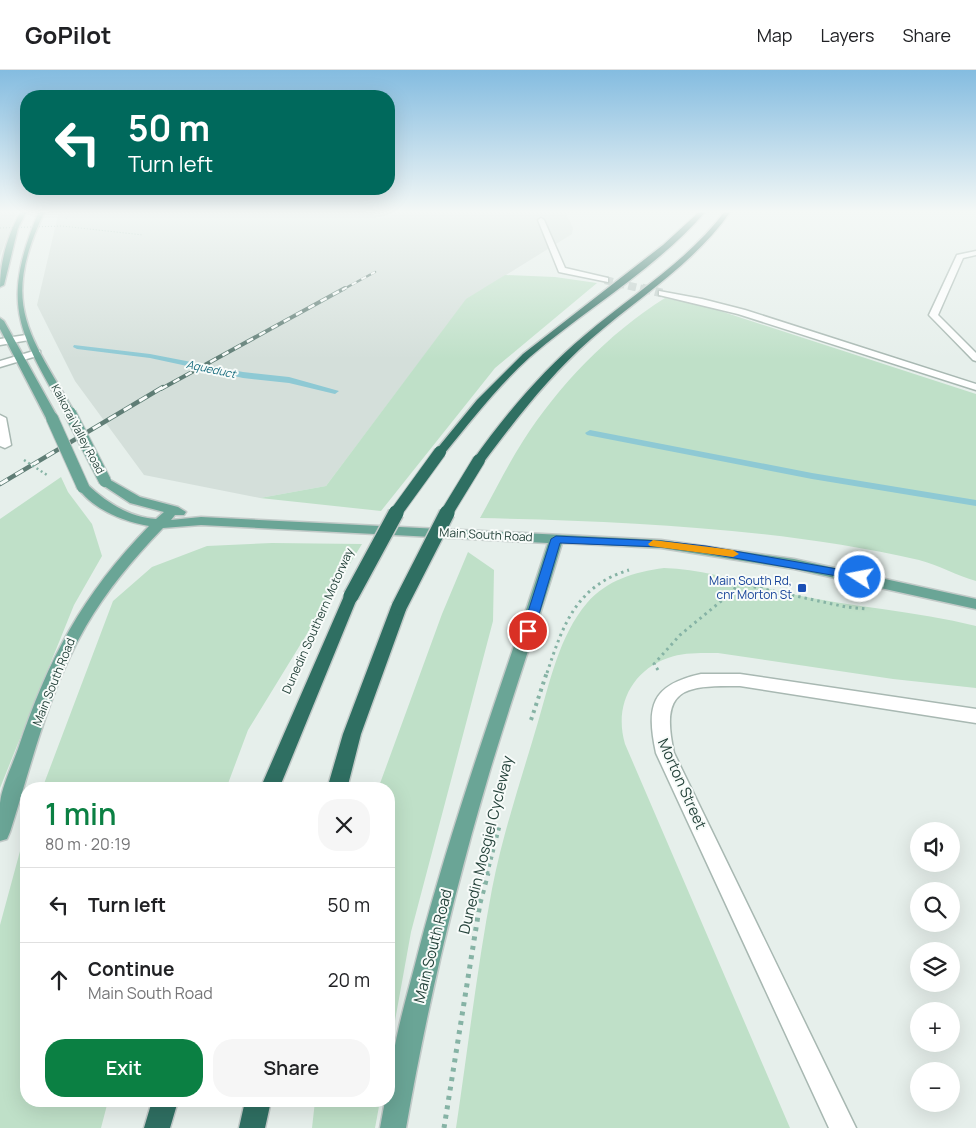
<!DOCTYPE html>
<html lang="en">
<head>
<meta charset="utf-8">
<style>
	body { margin:0; font-family:Manrope,sans-serif; background:#f6f6f6; color:#202124; height:100vh; display:flex; flex-direction:column; font-size:19px; white-space:nowrap }
	* { box-sizing:border-box; margin:0 }
	p { font-size:16px; color:#757577 }
	.icon { flex:none; width:28px; height:28px; fill:none; stroke:currentColor; stroke-width:2; stroke-linecap:round; stroke-linejoin:round }
	.map { position:relative; flex:1; overflow:hidden }
	.details { position:absolute; left:20px; top:712px; width:375px; height:325px; display:flex; flex-direction:column; background:#fff; border-radius:20px; box-shadow:0 5px 20px #0002 }
	.details>* { flex:none }
	.guide { position:absolute; left:20px; top:20px; width:375px; height:105px; border-radius:20px; box-shadow:0 5px 20px #0002; background:#00695c; color:#fff; overflow:hidden }
	.buttons { position:absolute; left:910px; top:752px; display:grid; gap:10px }
	.buttons a { display:grid; place-items:center; width:50px; height:50px; border-radius:50%; background:#fff; box-shadow:0 5px 20px #0002; font-size:25px }
	.pin { position:absolute; display:grid; place-items:center; width:42px; height:42px; color:#fff; margin:-21px; border:2px solid #fff; border-radius:50%; box-shadow:0 1px 5px #0007 }
	.me { position:absolute; width:55px; margin:-28px; rotate:281deg; stroke-linejoin:round; filter:drop-shadow(0 0 4px #0008) }
	.turn { display:flex; align-items:center; gap:18px; height:105px; padding:0 25px; font-size:22px }
	.turn .icon { width:65px; height:65px; stroke-width:2.5 }
	.turn b { display:block; font-size:35px; line-height:42px }
	.round { display:grid; place-items:center; flex:none; width:52px; height:52px; border-radius:20px; background:#f6f6f6 }
	.headline { display:flex; align-items:center; justify-content:space-between; height:85px; padding:0 25px }
	h1 { font-size:30px; font-weight:600; line-height:38px; color:#0b8043 }
	.primary-button { display:flex; gap:10px; margin-top:auto; padding:10px 25px }
	.primary-button a { flex:1; height:58px; border-radius:20px; background:#0b8043; color:#fff; font-size:20px; font-weight:600; line-height:58px; text-align:center }
	.primary-button a+a { background:#f6f6f6; color:#202124 }
	ul { padding:0; list-style:none }
	li { display:flex; align-items:center; gap:15px; height:75px; padding:0 25px; border-top:1px solid #e0e0e0 }
	li div { flex:1 }
	li b { display:block; font-size:19px }
	li em { font-style:normal }
	header { display:flex; align-items:center; gap:30px; box-sizing:border-box; height:70px; padding:0 25px; background:#fff; border-bottom:1px solid #e0e0e0 }
	header strong { font-size:24px }
	nav { display:flex; gap:28px; margin-inline-start:auto; font-size:18px }
	.map>svg:first-child { display:block }
	.built { fill:#d4dfda }
	.green { fill:#bfe0c8 }
	.lines { fill:none; stroke-linecap:round; stroke-linejoin:round }
	.stream { fill:#8ec9d4; fill-rule:evenodd }
	.minor-tunnel-far1 { stroke:#bfccc8; stroke-width:8; stroke-dasharray:8 4; stroke-linecap:butt }
	.minor-tunnel { stroke:#bfccc8; stroke-width:9; stroke-dasharray:9 4.5; stroke-linecap:butt }
	.minor-casing { stroke:#a8b8b2; stroke-width:3 }
	.major-casing { stroke:#c2cac8; stroke-width:3 }
	.highway-casing { stroke:#c2cac8; stroke-width:3 }
	.path-far3 { stroke:#86b3a5; stroke-width:1; stroke-dasharray:1 2; stroke-linecap:butt }
	.path-far2 { stroke:#86b3a5; stroke-width:3; stroke-dasharray:2.5 4; stroke-linecap:butt }
	.path-far1 { stroke:#86b3a5; stroke-width:4; stroke-dasharray:3 4.5; stroke-linecap:butt }
	.path { stroke:#86b3a5; stroke-width:5; stroke-dasharray:4 5.5; stroke-linecap:butt }
	.minor { fill:#fff; fill-rule:evenodd }
	.major { fill:#6aa596; fill-rule:evenodd }
	.highway { fill:#2f6f62; fill-rule:evenodd }
	.rail-far2-casing { stroke:#5f7d75; stroke-width:2.5 }
	.rail-far1-casing { stroke:#5f7d75; stroke-width:4 }
	.rail-casing { stroke:#5f7d75; stroke-width:4.5 }
	.rail-far2 { stroke:#f7fbf9; stroke-width:2; stroke-dasharray:5.5; stroke-linecap:butt }
	.rail-far1 { stroke:#f7fbf9; stroke-width:2.5; stroke-dasharray:7; stroke-linecap:butt }
	.rail { stroke:#f7fbf9; stroke-width:3; stroke-dasharray:9; stroke-linecap:butt }
	.major-bridge-casing { stroke:#c2cac8; stroke-width:14; stroke-linecap:butt }
	.highway-bridge-far1-casing { stroke:#c2cac8; stroke-width:14; stroke-linecap:butt }
	.highway-bridge-casing { stroke:#c2cac8; stroke-width:18; stroke-linecap:butt }
	.path-bridge-far1 { stroke:#86b3a5; stroke-width:1; stroke-dasharray:1 2; stroke-linecap:butt }
	.path-bridge { stroke:#86b3a5; stroke-width:2.5; stroke-dasharray:2 3; stroke-linecap:butt }
	.major-bridge { stroke:#6aa596; stroke-width:12 }
	.highway-bridge-far1 { stroke:#2f6f62; stroke-width:12 }
	.highway-bridge { stroke:#2f6f62; stroke-width:15 }
	.route { fill:#1a73e8; stroke:#114b97 }
	.slow { fill:#f59e0b }
	.transit-dot { fill:#1a4fb4; stroke:#f7fbf9; stroke-width:2 }
	.labels { text-anchor:middle; stroke-width:4; stroke-linejoin:round; paint-order:stroke }
	.far-water-label { font-size:11px; font-style:italic; fill:#1c6f80; stroke:#f7fbf9 }
	.far-street-label { font-size:11px; fill:#24423a; stroke:#f7fbf9 }
	.street-label { font-size:12px; fill:#24423a; stroke:#f7fbf9 }
	.transit-label { font-size:12px; fill:#164399; stroke:#f7fbf9; text-anchor:end }
	.near-street-label { font-size:15px; fill:#24423a; stroke:#f7fbf9 }
</style>
</head>
<body>
<header>
<strong>GoPilot</strong>
<nav><a>Map</a><a>Layers</a><a>Share</a></nav>
</header>
<div class="map">
<svg width="976" height="1058" viewBox="0 0 976 1058">
	<rect width="100%" height="100%" fill="#e6efeb"/>
	<path class="built" d="M 0,141 L 17,141 L 0,186 Z
		M 59,141 L 565,141 L 573,158 L 572,164 L 466,230 L 326,416 L 260,428 L 144,405 L 75,311 L 37,235 Z"/>
	<path class="green" d="M 505,205 L 555,207 L 597,213 L 495,298 L 381,441 L 260,428 L 326,416 L 466,229 Z
		M 665,228 L 705,236 L 976,324 L 976,511 C 957,506 939,495 919,490 C 777,458 625,451 480,448 C 494,423 507,396 523,371 C 558,316 609,263 665,228 Z
		M 61,407 L 68,422 L 92,454 L 102,486 L 74,535 L 0,718 L 0,449 Z
		M 272,473 L 362,474 L 248,660 L 226,719 L 42,719 L 113,531 L 152,497 L 207,476 Z
		M 468,482 L 494,500 L 493,551 L 411,862 L 389,984 L 389,719 L 378,719 L 442,544 Z
		M 664,498 C 708,499 748,515 791,524 C 853,537 915,541 976,556 L 976,618 L 893,609 L 718,583 C 702,583 684,582 668,588 C 631,601 614,637 625,674 L 790,1058 L 456,1058 C 468,978 477,898 492,819 C 503,762 522,707 538,652 C 550,612 559,566 587,533 C 607,510 634,502 664,498 Z
		M 26,759 L 26,1031 L 108,1031 L 101,1058 L 0,1058 L 0,855 Z
		M 315,1031 L 380,1031 L 375,1058 L 312,1058 Z"/>
	<g class="lines">
		<path class="stream" d="M 74,275 L 150,284 L 243,302 L 289,307 L 339,321 L 335,324 L 289,313 L 243,308 L 150,288 L 77,279 L 73,277 Z
			M 590,360 L 812,403 L 976,430 L 976,436 L 812,409 L 587,365 L 585,363 Z"/>
		<path class="minor-tunnel-far1" d="M 605,210 L 647,220"/>
		<path class="minor-tunnel" d="M 642,218 L 662,223"/>
		<defs>
			<path id="minor" d="M 541,148 L 544,150 L 565,198 L 608,208 L 608,212 L 559,202 L 538,150 Z
				M 976,181 L 976,185 L 963,188 L 938,245 L 976,283 L 976,291 L 973,290 L 929,245 L 957,185 Z
				M 659,221 L 702,229 L 745,240 L 976,314 L 976,320 L 738,244 L 659,225 Z
				M 26,265 L 29,266 L 29,270 L 0,275 L 0,269 Z
				M 37,280 L 40,281 L 40,285 L 0,297 L 0,291 Z
				M 0,345 L 6,348 L 11,375 L 5,378 L 0,376 Z
				M 701,604 L 740,604 L 976,639 L 976,653 L 740,616 C 682,615 660,619 674,683 L 856,1058 L 829,1058 L 656,683 C 646,636 651,615 701,604 Z"/>
			<path id="major" d="M 21,141 L 27,141 L 18,158 L 4,215 L 0,217 C 0,191 8,164 21,141 Z
				M 39,141 L 45,141 C 0,234 28,262 75,343 L 70,346 L 65,343 C 18,261 0,234 39,141 Z
				M 0,248 L 4,251 L 58,348 L 56,350 L 48,350 L 46,348 L 0,259 Z
				M 105,407 L 140,427 L 178,437 L 186,442 L 184,445 L 175,445 L 171,450 L 201,447 L 661,470 L 794,489 L 976,529 L 976,539 L 794,499 L 661,478 L 562,473 C 539,551 512,627 489,704 C 454,821 427,938 406,1058 L 380,1058 L 385,1031 L 389,1031 C 389,982 406,931 418,883 C 454,744 504,610 548,473 L 201,455 L 163,458 C 134,488 107,520 86,556 C 49,619 32,693 10,762 L 7,769 L 0,771 C 0,759 0,746 0,733 C 2,716 12,696 18,679 C 48,589 82,525 149,456 C 122,451 94,440 77,417 L 83,413 L 87,414 C 107,433 129,447 156,449 L 164,442 L 130,433 L 101,414 L 99,411 L 101,408 Z"/>
			<path id="highway" d="M 700,141 L 706,141 C 656,199 587,238 530,287 C 498,316 471,351 444,384 L 436,384 L 436,380 L 477,330 L 523,284 L 663,175 Z
				M 725,141 L 731,141 C 694,194 639,227 591,269 C 550,305 516,349 483,393 L 475,393 L 473,390 C 505,345 543,300 585,265 C 633,224 687,192 725,141 Z
				M 351,521 L 358,526 L 279,719 L 260,719 L 344,526 Z
				M 399,532 L 404,533 L 407,537 L 361,664 L 347,719 L 327,719 L 343,664 L 391,537 L 394,533 Z
				M 152,1031 L 178,1031 L 170,1058 L 144,1058 Z
				M 245,1031 L 271,1031 L 265,1058 L 239,1058 Z"/>
		</defs>
		<use href="#minor" class="minor-casing"/>
		<use href="#major" class="major-casing"/>
		<use href="#highway" class="highway-casing"/>
		<path class="path-far3" d="M 66,149 L 71,141"/>
		<path class="path-far2" d="M 741,514 L 846,537 L 866,539
			M 658,600 L 654,594 L 680,565 L 731,523 L 740,512
			M 547,603 C 563,555 576,516 629,500"/>
		<path class="path-far1" d="M 531,650 L 547,602
			M 487,804 L 500,754"/>
		<path class="path" d="M 444,1058 L 480,833 L 488,803"/>
		<use href="#minor" class="minor"/>
		<use href="#major" class="major"/>
		<use href="#highway" class="highway"/>
		<defs>
			<path id="rail-far2" d="M 342,220 L 375,202"/>
			<path id="rail-far1" d="M 161,319 L 345,218"/>
			<path id="rail" d="M 0,414 L 163,317"/>
		</defs>
		<use href="#rail-far2" class="rail-far2-casing"/>
		<use href="#rail-far1" class="rail-far1-casing"/>
		<use href="#rail" class="rail-casing"/>
		<use href="#rail-far2" class="rail-far2"/>
		<use href="#rail-far1" class="rail-far1"/>
		<use href="#rail" class="rail"/>
		<defs>
			<path id="major-bridge" d="M 70,343 L 105,411
				M 52,348 L 83,417"/>
			<path id="highway-bridge-far1" d="M 395,444 L 440,382
				M 446,444 L 479,390"/>
			<path id="highway-bridge" d="M 351,526 L 396,443
				M 399,537 L 447,443"/>
		</defs>
		<use href="#major-bridge" class="major-bridge-casing"/>
		<use href="#highway-bridge-far1" class="highway-bridge-far1-casing"/>
		<use href="#highway-bridge" class="highway-bridge-casing"/>
		<path class="path-bridge-far1" d="M 0,158 L 62,156 L 143,165"/>
		<path class="path-bridge" d="M 24,390 L 47,405"/>
		<use href="#major-bridge" class="major-bridge"/>
		<use href="#highway-bridge-far1" class="highway-bridge-far1"/>
		<use href="#highway-bridge" class="highway-bridge"/>
	</g>
	<linearGradient id="sky" x2="0" y2="1"><stop stop-color="#84bce0"/><stop offset="0.49" stop-color="#f4f8f6"/><stop offset="1" stop-color="#f4f8f6" stop-opacity="0"/></linearGradient>
	<rect width="976" height="289" fill="url(#sky)"/>
	<path class="route" d="M 556,466 L 661,471 L 706,476 L 860,503 L 866,507 L 860,510 L 706,483 L 661,477 L 560,473 L 534,561 L 528,565 L 523,564 L 522,561 L 551,469 Z"/>
	<path class="slow" d="M 653,470 L 733,480 L 739,484 L 733,487 L 650,476 L 648,474 Z"/>
	<rect class="transit-dot" x="797" y="513" width="10" height="10" rx="2.5"/>
	<g class="labels">
		<g class="far-water-label">
			<text transform="translate(211 299) rotate(12)" y="4">Aqueduct</text>
		</g>
		<g class="far-street-label">
			<text transform="translate(78 359) rotate(62)" y="4">Kaikorai Valley Road</text>
		</g>
		<g class="street-label">
			<text transform="translate(486 465) rotate(3)" y="4">Main South Road</text>
			<text transform="translate(318 551) rotate(-66)" y="4">Dunedin Southern Motorway</text>
			<text transform="translate(54 612) rotate(-68)" y="4">Main South Road</text>
		</g>
		<g class="transit-label">
			<text x="792" y="515">Main South Rd,<tspan x="792" dy="14">cnr Morton St</tspan></text>
		</g>
		<g class="near-street-label">
			<text transform="translate(682 714) rotate(66)" y="5">Morton Street</text>
			<text transform="translate(486 775) rotate(-76)" y="5">Dunedin Mosgiel Cycleway</text>
			<text transform="translate(433 876) rotate(-76)" y="5">Main South Road</text>
		</g>
	</g>
</svg>
<div class="buttons">
<a><svg class="icon" aria-label="sound" viewBox="0 0 24 24"><path d="M4 9h4l5-4v14l-5-4H4zM17 9q2 3 0 6"/></svg></a>
<a><svg class="icon" aria-label="search" viewBox="0 0 24 24"><circle cx="10" cy="10" r="6"/><path d="M15 15l6 6"/></svg></a>
<a><svg class="icon" aria-label="layers" viewBox="0 0 24 24"><path d="M12 4l9 5-9 5-9-5zM3 14l9 5 9-5"/></svg></a>
<a>+</a>
<a>−</a>
</div>
<div class="pin" style="left:528px;top:561px;background:#d93025"><svg class="icon" aria-label="arrive" viewBox="0 0 24 24"><path d="M6 21V4h12l-3 4 3 4H6"/></svg></div>
<svg class="me" style="left:860px;top:507px" viewBox="-20 -20 40 40"><circle r="17" fill="#1a73e8" stroke="#fff" stroke-width="3"/><path d="M0-11L8 9 0 5-8 9z" fill="#fff"/></svg>
<div class="guide">
<div class="turn"><svg class="icon" aria-label="left" viewBox="0 0 24 24"><path d="M17 20v-9H6M10 6l-5 5 5 5"/></svg><div><b>50 m</b>Turn left</div></div>
</div>
<section class="details">
<div class="headline"><div><h1>1 min</h1><p>80 m · 20:19</p></div><a class="round"><svg class="icon" aria-label="close" viewBox="0 0 24 24"><path d="M6 6l12 12M18 6L6 18"/></svg></a></div>
<ul>
<li><svg class="icon" aria-label="left" viewBox="0 0 24 24"><path d="M17 20v-9H6M10 6l-5 5 5 5"/></svg><div><b>Turn left</b></div><em>50 m</em></li>
<li><svg class="icon" aria-label="ahead" viewBox="0 0 24 24"><path d="M12 20V5M6 11l6-6 6 6"/></svg><div><b>Continue</b><p>Main South Road</p></div><em>20 m</em></li>
</ul>
<div class="primary-button"><a>Exit</a><a>Share</a></div>
</section>
</div>
</body>
</html>
